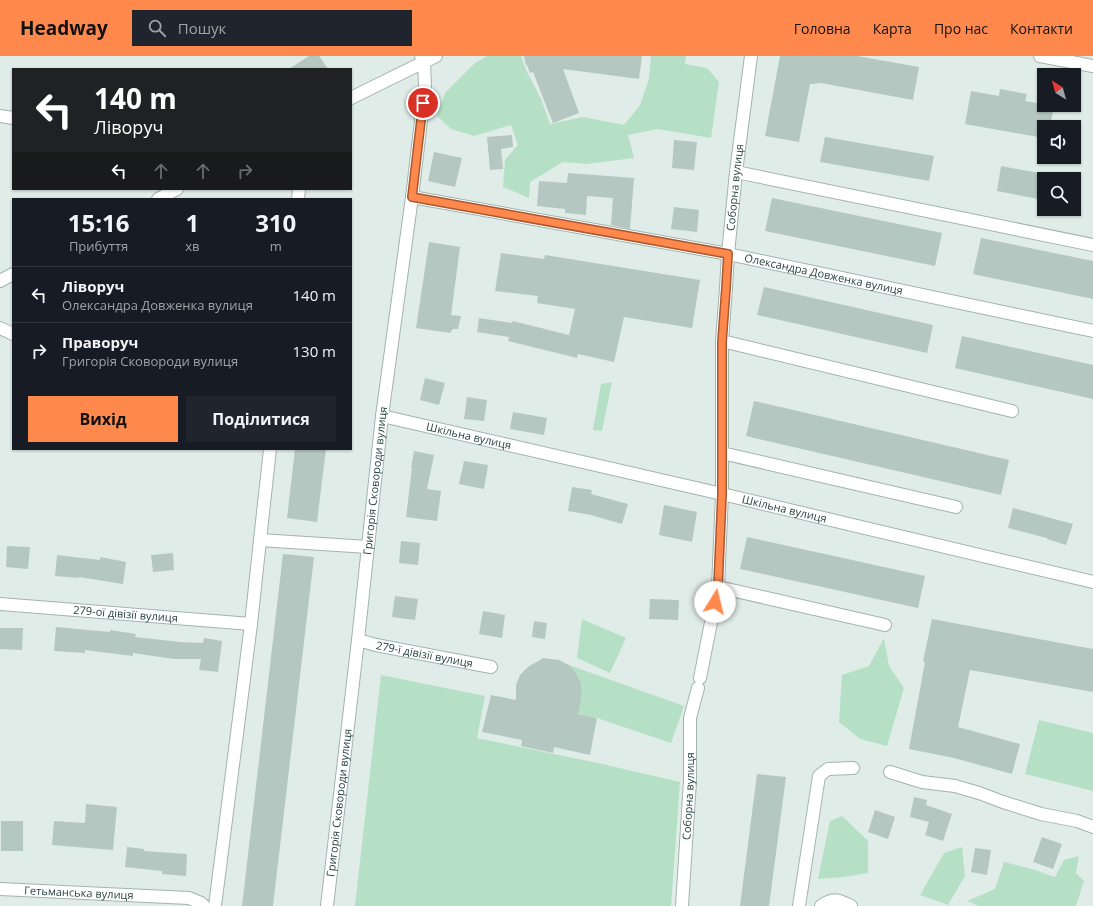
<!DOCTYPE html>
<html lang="uk">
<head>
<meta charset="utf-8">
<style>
	body { margin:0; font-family:"Open Sans",sans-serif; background:#20242c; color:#f1f3f6; height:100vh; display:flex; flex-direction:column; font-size:15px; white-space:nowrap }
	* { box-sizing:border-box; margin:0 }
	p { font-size:13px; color:#9ea1a6 }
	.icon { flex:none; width:22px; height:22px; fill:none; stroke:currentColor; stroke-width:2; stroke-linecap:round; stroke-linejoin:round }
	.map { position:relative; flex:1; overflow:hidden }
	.sheet { position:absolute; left:12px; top:142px; width:340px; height:252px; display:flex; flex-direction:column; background:#171b24; border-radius:0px; box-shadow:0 1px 3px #0004 }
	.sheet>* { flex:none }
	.banner { position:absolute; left:12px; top:12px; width:340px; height:122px; border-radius:0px; box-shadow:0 1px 3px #0004; background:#202124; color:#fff; overflow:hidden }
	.needle { width:26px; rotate:323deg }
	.buttons { position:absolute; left:1037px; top:12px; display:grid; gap:8px }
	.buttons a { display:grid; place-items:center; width:44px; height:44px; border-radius:0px; background:#171b24; box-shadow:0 1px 3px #0004; font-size:20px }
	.pin { position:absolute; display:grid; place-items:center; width:34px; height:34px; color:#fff; margin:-17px; border:2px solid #fff; border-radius:50%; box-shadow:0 1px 4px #0007 }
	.me { position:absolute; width:44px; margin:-22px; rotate:9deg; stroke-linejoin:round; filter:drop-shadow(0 0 3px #0008) }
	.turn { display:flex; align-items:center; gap:14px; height:84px; padding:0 16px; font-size:18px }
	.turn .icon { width:52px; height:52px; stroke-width:2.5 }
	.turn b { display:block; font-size:28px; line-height:34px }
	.lanes { display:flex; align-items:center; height:38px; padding:0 16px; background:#0003; justify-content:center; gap:20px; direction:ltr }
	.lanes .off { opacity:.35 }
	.eta { display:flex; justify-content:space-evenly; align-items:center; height:68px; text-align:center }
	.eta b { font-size:24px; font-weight:700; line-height:28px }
	.action { display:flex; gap:8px; margin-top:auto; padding:8px 16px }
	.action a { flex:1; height:46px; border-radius:0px; background:#ff884c; color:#111; font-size:16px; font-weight:700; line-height:46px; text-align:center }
	.action a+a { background:#20242c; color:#f1f3f6 }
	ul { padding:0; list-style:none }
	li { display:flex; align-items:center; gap:12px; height:56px; padding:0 16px; border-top:1px solid #363941 }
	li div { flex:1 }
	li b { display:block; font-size:15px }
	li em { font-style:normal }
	header { display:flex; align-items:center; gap:24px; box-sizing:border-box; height:56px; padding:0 20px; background:#ff884c; color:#111 }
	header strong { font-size:19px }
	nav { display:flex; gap:22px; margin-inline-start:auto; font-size:14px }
	.search { width:280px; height:36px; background:#20242c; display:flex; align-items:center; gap:10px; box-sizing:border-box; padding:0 14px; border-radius:0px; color:#9ea1a6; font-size:15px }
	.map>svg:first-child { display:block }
	.green { fill:#b6e0c5 }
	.building { fill:#b5c7c1 }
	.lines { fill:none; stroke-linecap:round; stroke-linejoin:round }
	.minor-casing { stroke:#a2b4b0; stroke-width:14 }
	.minor { stroke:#fff; stroke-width:12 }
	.route-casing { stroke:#a65831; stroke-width:10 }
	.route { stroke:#ff884c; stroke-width:7 }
	.labels { text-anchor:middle; stroke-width:3; stroke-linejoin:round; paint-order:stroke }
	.street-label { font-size:11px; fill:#1f3e39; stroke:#f1f9f5 }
</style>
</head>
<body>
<header>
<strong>Headway</strong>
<div class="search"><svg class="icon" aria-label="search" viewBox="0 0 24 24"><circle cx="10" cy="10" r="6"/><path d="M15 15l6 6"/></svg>Пошук</div>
<nav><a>Головна</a><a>Карта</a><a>Про нас</a><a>Контакти</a></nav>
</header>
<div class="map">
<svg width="1093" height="850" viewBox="0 0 1093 850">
	<rect width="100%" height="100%" fill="#e0ece8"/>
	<path class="green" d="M 487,0 L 521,0 L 526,14 L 541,43 L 550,68 L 583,61 L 624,69 L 640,49 L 649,23 L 651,0 L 686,0 L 685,8 L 707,12 L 719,26 L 711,82 L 657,73 L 628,79 L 634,102 L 587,108 L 563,106 L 530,126 L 529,142 L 503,131 L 505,104 L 518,89 L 511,69 L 474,80 L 451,73 L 437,60 L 445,37 L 475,7 Z
		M 612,326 L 602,375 L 593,374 L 601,328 Z
		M 582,563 L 626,582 L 610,617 L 577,602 Z
		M 884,582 L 889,610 L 904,632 L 887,690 L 860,683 L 839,666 L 842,619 L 869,610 Z
		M 569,609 L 684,650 L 671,687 L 597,662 L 575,657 C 586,638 584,625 569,609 Z
		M 381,619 L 485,640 L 477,682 L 598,707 L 680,726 L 671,850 L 355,850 Z
		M 1039,664 L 1093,677 L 1093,735 L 1025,718 Z
		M 842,760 L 868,785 L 868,817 L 844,821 L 818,823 L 830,765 Z
		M 962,791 L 965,820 L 948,849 L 920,839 L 944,797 Z
		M 1079,800 L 1076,817 L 1084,825 L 1076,850 L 979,850 L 967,845 L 995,833 L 1004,806 L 1035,814 L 1055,821 L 1064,804 Z"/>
	<path class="building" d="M 309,0 L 319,0 L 328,13 L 289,13 Z
		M 524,0 L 642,0 L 639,23 L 563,13 L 579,57 L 553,67 L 533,16 L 530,17 L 527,9 L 526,9 Z
		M 780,0 L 857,0 L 919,11 L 913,44 L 821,27 L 810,28 L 799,86 L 765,80 Z
		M 1000,33 L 1027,38 L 1025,45 L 1054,50 L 1050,71 L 1044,71 L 1044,82 L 965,68 L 971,35 L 999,40 Z
		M 512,79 L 513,91 L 501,93 L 503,113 L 490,114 L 487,81 Z
		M 825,81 L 934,100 L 929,125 L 820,106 Z
		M 674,84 L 697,86 L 694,114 L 672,112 Z
		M 434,96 L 462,102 L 455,131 L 428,125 Z
		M 1001,110 L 1044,118 L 1044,144 L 997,135 Z
		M 568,117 L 634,122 L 630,173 L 611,169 L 613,142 L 587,140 L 586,159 L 565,157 L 565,153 L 537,150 L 539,125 L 567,127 Z
		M 772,142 L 942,177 L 935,210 L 765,175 Z
		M 674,151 L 699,154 L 697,176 L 671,173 Z
		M 981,182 L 1093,205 L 1093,243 L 973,218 Z
		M 429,186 L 460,191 L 451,259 L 461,260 L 458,273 L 453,273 L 450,277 L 416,272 Z
		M 501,197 L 544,203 L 545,199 L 700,224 L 692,272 L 624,261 L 614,306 L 578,298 L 577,302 L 508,285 L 509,281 L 477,276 L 479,262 L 512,267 L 513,265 L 569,279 L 575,253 L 537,247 L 538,240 L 495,235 Z
		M 764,231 L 933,269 L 927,297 L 757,259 Z
		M 962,280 L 1093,309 L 1093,343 L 955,312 Z
		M 425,322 L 445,327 L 439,349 L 420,344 Z
		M 467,341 L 487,344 L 484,365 L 464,363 Z
		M 754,345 L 1009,404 L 1001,439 L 746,380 Z
		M 513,356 L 547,362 L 544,379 L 510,373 Z
		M 295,393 L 326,393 L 317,466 L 287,462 Z
		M 414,395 L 434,399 L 427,433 L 441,435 L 437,465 L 406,461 L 412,412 L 411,412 Z
		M 464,405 L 488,409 L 484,433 L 459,428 Z
		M 572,431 L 592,434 L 591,438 L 628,448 L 622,468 L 591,459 L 568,455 Z
		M 664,449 L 697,456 L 692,486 L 659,479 Z
		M 1013,452 L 1073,468 L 1066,489 L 1047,483 L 1047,482 L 1008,472 Z
		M 747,481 L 925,520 L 918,552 L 740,513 Z
		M 401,485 L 420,487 L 418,509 L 399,507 Z
		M 7,490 L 30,491 L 28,513 L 6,511 Z
		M 173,497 L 174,514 L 153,516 L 151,499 Z
		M 283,498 L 314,501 L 273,850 L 242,850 Z
		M 57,499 L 100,504 L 100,501 L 126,506 L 123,528 L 79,521 L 79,522 L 55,520 Z
		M 395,540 L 418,543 L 415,564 L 392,561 Z
		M 650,543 L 679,544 L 678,564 L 649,563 Z
		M 483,555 L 505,559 L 502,582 L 479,578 Z
		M 932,563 L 1093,593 L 1093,636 L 970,614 L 958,671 L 1020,688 L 1012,718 L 954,702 L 909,693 L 925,606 L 923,605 Z
		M 534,565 L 547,567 L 545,583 L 532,581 Z
		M 56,571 L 110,576 L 110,574 L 136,578 L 135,581 L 180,586 L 203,587 L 204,582 L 222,585 L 218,616 L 199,614 L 201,603 L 174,603 L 133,597 L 133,600 L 85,594 L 85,597 L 54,595 Z
		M 0,572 L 23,572 L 22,594 L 0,593 Z
		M 543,602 L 559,604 L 569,609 L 576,617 L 581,627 L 582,638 L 578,658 L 597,662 L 590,699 L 554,691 L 553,697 L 521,690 L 522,684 L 482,676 L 491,639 L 516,644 L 516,629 L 520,619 L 528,611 Z
		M 757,718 L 786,721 L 769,850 L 740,850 Z
		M 914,741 L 927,744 L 926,749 L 952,758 L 943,785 L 925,779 L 929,766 L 910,761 Z
		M 86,748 L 117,751 L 113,794 L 52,789 L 54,765 L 85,767 Z
		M 875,754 L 895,761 L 888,783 L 868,776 Z
		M 1,765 L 23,765 L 23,795 L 1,795 Z
		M 1042,781 L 1062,788 L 1053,813 L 1033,806 Z
		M 127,791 L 144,793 L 144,795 L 187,798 L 186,820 L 162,818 L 162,815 L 125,811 Z
		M 975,792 L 991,794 L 987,819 L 971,816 Z"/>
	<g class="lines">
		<defs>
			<g id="minor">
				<path d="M 1040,0 L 1093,10"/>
				<path d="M 351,42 L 436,0"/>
				<path d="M 0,60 L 13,62"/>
				<path d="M 736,116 L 1093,189"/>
				<path id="s1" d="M 412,141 L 728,198 L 1093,275"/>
				<path d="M 158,143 L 177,133"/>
				<path d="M 298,143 L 299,133"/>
				<path d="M 0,225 L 13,218"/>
				<path d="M 0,272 L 13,278"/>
				<path d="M 722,285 L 1012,355"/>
				<path id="s2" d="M 382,360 L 722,438 L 1093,526"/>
				<path d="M 722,397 L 956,451"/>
				<path d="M 260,484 L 368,491"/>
				<path d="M 718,531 L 885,569"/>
				<path id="s3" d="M 0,548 L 251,568"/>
				<path id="s4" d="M 358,584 L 376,589 L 491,611"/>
				<path id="s5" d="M 700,622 L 718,531 L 722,438 L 722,285 L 726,232 L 728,198 L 736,116 L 751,0"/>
				<path d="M 890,716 L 922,726 L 955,730 L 979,737 L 1003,746 L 1041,758 L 1077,765 L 1093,771"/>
				<path id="s6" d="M 0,833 L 189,842 L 201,847 L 204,850"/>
				<path d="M 215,850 L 251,568 L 260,484 L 270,393"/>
				<path id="s7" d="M 327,850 L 358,584 L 382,360 L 412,141 L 425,31 L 424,5 L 421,0"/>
				<path id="s8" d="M 682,850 L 690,725 L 690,662 L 698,632"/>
				<path d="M 799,850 L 819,720 L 828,713 L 853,712"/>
				<path d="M 821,850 C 834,841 838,844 851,850"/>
			</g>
		</defs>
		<use href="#minor" class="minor-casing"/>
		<use href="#minor" class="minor"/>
	</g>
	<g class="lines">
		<defs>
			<path id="route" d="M 423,47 L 412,141 L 728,198 L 726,232 L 722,286 L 722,438 L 718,531 L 715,546"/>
		</defs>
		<use href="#route" class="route-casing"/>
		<use href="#route" class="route"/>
	</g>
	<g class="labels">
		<g class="street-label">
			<text dy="4" stroke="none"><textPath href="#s5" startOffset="493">Соборна вулиця</textPath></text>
			<text dy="4" stroke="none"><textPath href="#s1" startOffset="419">Олександра Довженка вулиця</textPath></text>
			<text dy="4" stroke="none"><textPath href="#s2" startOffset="89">Шкільна вулиця</textPath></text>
			<text dy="4" stroke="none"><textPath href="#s7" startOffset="428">Григорія Сковороди вулиця</textPath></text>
			<text dy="4" stroke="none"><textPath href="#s2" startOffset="413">Шкільна вулиця</textPath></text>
			<text dy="4" stroke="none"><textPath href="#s3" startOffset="126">279-ої дівізії вулиця</textPath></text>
			<text dy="4" stroke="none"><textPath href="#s4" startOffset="68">279-ї дівізії вулиця</textPath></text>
			<text dy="4" stroke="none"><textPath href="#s8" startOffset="110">Соборна вулиця</textPath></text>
			<text dy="4" stroke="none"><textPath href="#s7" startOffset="104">Григорія Сковороди вулиця</textPath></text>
			<text dy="4" stroke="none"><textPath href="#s6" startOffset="79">Гетьманська вулиця</textPath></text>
		</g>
	</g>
</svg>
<div class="buttons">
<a><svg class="needle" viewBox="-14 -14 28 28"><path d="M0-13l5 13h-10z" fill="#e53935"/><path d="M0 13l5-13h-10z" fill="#9ea1a6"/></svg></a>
<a><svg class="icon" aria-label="sound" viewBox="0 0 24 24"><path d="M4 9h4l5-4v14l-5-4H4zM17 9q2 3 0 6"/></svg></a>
<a><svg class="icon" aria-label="search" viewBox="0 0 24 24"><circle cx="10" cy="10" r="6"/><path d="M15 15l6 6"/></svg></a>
</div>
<div class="pin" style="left:423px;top:47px;background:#d93025"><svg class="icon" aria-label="arrive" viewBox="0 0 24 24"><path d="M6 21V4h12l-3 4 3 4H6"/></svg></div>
<svg class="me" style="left:715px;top:546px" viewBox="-20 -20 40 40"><circle r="19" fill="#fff"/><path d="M0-13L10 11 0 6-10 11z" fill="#ff884c"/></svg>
<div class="banner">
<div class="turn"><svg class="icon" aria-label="left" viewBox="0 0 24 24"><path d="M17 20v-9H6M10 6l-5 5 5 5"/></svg><div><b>140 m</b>Ліворуч</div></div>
<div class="lanes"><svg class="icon" aria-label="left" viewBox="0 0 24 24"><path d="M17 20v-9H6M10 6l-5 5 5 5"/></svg><svg class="icon off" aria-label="ahead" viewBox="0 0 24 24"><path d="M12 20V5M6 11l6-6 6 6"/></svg><svg class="icon off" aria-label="ahead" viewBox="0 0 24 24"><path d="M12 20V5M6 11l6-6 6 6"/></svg><svg class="icon off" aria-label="right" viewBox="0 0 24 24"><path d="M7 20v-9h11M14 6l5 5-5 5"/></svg></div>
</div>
<section class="sheet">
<div class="eta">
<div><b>15:16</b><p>Прибуття</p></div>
<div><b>1</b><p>хв</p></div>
<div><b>310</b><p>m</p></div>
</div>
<ul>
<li><svg class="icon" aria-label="left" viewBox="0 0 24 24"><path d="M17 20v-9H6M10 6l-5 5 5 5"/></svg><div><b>Ліворуч</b><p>Олександра Довженка вулиця</p></div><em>140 m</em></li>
<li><svg class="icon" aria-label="right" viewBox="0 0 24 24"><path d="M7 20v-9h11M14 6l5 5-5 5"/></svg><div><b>Праворуч</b><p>Григорія Сковороди вулиця</p></div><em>130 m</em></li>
</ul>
<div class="action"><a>Вихід</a><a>Поділитися</a></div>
</section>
</div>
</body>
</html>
